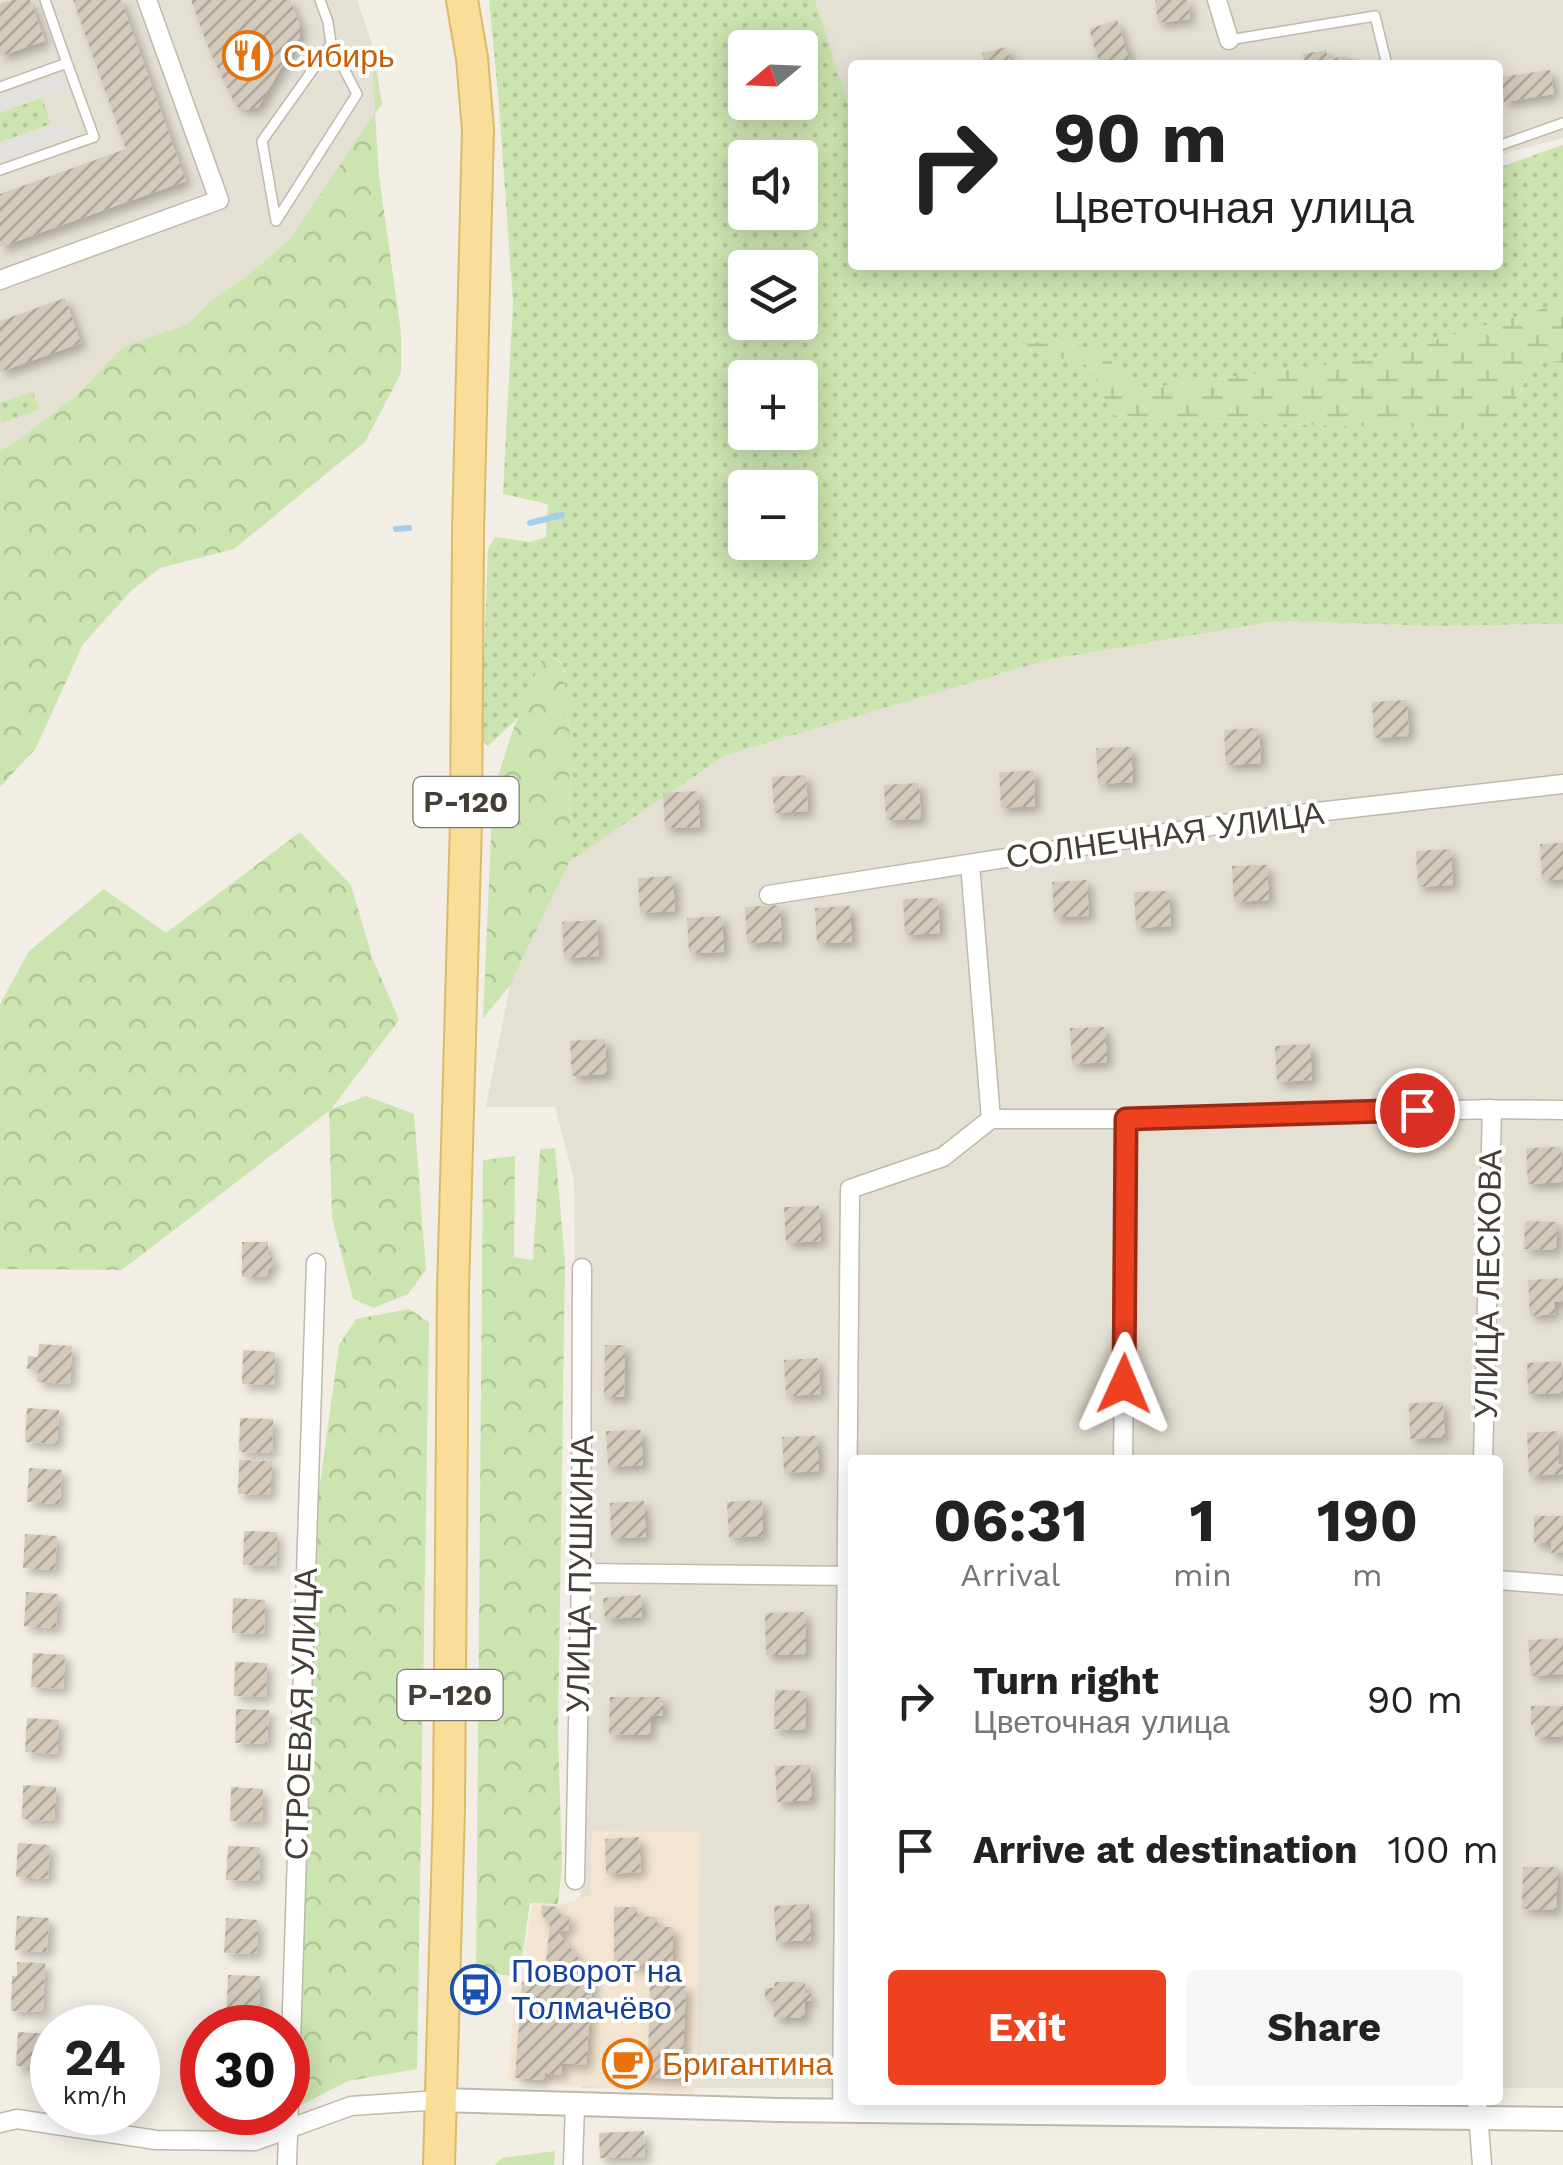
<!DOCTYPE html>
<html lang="en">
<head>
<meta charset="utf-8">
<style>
	body { margin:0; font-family:"Work Sans",sans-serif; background:#f6f6f6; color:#222; height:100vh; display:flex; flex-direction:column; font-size:38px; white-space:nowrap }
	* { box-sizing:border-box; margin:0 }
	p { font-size:32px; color:#767676 }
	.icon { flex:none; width:55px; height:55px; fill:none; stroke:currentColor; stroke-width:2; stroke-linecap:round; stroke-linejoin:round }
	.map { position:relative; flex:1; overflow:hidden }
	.sheet { position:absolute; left:848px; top:1455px; width:655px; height:650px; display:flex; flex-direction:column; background:#fff; border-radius:10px; box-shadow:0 5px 25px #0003 }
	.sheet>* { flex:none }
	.top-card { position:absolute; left:848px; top:60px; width:655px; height:210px; border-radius:10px; box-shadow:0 5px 25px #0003; background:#fff; color:#222; overflow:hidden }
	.needle { width:65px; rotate:251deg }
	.buttons { position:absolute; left:728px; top:30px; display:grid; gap:20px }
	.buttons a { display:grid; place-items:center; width:90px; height:90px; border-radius:10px; background:#fff; box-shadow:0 5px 25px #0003; font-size:50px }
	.speed { position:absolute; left:30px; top:2005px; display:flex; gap:20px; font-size:50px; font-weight:700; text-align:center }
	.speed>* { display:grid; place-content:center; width:130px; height:130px; border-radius:50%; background:#fff; box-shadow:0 5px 25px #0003; line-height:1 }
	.speed small { font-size:25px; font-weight:400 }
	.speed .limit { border:15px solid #d22; background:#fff; color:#111 }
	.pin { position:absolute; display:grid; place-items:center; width:85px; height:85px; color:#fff; margin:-42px; border:5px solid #fff; border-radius:50%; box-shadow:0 2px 10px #0007 }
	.me { position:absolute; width:110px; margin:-55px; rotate:1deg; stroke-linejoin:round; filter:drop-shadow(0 0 8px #0008) }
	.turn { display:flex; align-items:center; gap:35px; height:210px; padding:0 40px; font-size:45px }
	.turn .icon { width:130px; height:130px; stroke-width:2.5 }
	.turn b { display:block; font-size:70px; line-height:85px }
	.eta { display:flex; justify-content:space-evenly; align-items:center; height:170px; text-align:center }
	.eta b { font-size:60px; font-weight:700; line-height:70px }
	.button { display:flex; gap:20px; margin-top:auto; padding:20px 40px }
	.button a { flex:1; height:115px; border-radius:10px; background:#ee4120; color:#fff; font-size:40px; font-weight:700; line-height:115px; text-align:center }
	.button a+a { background:#f6f6f6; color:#222 }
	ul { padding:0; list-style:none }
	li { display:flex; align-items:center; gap:30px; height:150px; padding:0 40px }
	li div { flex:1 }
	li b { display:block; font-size:38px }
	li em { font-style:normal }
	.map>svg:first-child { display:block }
	.residential { fill:#e5e0d4 }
	.commercial { fill:#f3e5d1 }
	.green { fill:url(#green-dots); fill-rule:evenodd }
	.forest { fill:url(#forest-crowns) }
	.wetland { fill:url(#wetland-marsh) }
	.parking { fill:#e3e1dd }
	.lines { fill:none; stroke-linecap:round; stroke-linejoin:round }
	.stream { stroke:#a4ceec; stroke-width:6 }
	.building { fill:url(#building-hatch); filter:url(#shadow) }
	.service-casing { stroke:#bfb9ab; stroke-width:12 }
	.minor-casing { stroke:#bfb9ab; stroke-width:21 }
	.tertiary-casing { stroke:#bfb9ab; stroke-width:26 }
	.primary-casing { stroke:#dcbb68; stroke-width:34 }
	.service { stroke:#fff; stroke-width:9 }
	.minor { stroke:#fff; stroke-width:18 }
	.tertiary { stroke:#fff; stroke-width:22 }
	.primary { stroke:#f8de98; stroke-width:30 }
	.route-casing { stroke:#9b2a15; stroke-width:25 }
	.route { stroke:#ee4120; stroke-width:18 }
	.labels { text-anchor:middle; stroke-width:8; stroke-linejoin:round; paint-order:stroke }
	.shield { fill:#fff; stroke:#7c7872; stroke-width:2.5 }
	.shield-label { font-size:30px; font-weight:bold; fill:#443e35 }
	.food-label { font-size:32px; fill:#c56008; stroke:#fff; text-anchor:start }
	.street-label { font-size:32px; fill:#443e35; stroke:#fff }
	.transit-label { font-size:32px; fill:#164399; stroke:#fff; text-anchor:start }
</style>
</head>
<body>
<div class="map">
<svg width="1563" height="2165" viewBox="0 0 1563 2165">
	<defs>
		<pattern id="green-dots" width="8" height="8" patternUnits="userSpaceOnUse" patternTransform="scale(2.5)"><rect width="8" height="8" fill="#cce4b0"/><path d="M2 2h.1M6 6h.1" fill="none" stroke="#b0c598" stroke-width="1.8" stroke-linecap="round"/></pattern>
		<pattern id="forest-crowns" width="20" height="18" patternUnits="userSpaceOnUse" patternTransform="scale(2.5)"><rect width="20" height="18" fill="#cce4b0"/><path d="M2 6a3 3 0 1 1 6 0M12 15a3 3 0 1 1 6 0" fill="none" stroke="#b0c598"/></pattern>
		<pattern id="wetland-marsh" width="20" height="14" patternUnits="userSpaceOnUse" patternTransform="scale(2.5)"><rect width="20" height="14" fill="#cce4b0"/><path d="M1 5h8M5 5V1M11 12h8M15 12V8" fill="none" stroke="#b0c598"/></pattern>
		<pattern id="building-hatch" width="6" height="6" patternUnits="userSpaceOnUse" patternTransform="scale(2.5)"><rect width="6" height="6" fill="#d3cabb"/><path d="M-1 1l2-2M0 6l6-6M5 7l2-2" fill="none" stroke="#ada599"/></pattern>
		<filter id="shadow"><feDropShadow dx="5.5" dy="5.5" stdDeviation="5" flood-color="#0004"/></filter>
	</defs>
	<rect width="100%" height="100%" fill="#f2eee5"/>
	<path class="residential" d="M 0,0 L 357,0 L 372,44 L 382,104 L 289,240 L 246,277 L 212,300 L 186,325 L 124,346 L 77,395 L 14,443 L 0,450 Z
		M 813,0 L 1563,0 L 1563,138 L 1498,155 L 1498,65 L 852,65 L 852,107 L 849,107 Z
		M 1276,621 L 1436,626 L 1563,624 L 1563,2088 L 1498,2088 L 1498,1460 L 852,1460 L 852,2088 L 582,2088 L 574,1180 L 555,1107 L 486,1107 L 510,985 L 570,861 L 726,755 L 1047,660 Z"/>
	<path class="commercial" d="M 592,1831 L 700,1832 L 697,2079 L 692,2094 L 508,2081 L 515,1983 L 522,1978 L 532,1904 L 559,1905 L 590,1896 Z"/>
	<path class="green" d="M 489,0 L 815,0 L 849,107 L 852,107 L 852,265 L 1498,265 L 1498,168 L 1563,145 L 1563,303 L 1370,359 L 1134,390 L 1102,351 L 1053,340 L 1015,346 L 1090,366 L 1112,415 L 1242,423 L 1499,430 L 1536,361 L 1563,363 L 1563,624 L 1436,626 L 1276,621 L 1047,660 L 726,755 L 570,861 L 569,731 L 563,664 L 545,651 L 518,718 L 488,746 L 481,739 L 488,549 L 495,537 L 531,542 L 546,537 L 548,504 L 503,494 L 513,302 L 499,105 ZM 745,48 L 800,48 L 800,102 L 745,102 ZM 745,158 L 800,158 L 800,212 L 745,212 ZM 745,268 L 800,268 L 800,322 L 745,322 ZM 745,378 L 800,378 L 800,432 L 745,432 ZM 745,488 L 800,488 L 800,542 L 745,542 Z
		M 42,98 L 51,124 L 0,142 L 0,113 Z
		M 33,392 L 39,409 L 1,423 L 0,403 Z"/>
	<path class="forest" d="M 372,44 L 382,104 L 375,113 L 379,176 L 401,332 L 401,373 L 365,442 L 234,549 L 160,568 L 132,590 L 83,644 L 36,748 L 0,787 L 0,450 L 14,443 L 77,395 L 124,346 L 186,325 L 212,300 L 246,277 L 289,240 L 375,113 Z
		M 545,651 L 563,665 L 569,731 L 570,861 L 510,985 L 483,1019 L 492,815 L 490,801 L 513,730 Z
		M 300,832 L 351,885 L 372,957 L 399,1020 L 331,1109 L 366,1096 L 414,1114 L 426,1270 L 408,1294 L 374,1308 L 353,1299 L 332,1217 L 329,1111 L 122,1270 L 0,1269 L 0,1004 L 29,951 L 104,889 L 166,933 Z
		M 555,1148 L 565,1262 L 558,1733 L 562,1866 L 558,1904 L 530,1903 L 519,1977 L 476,1971 L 483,1160 L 515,1156 L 514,1257 L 533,1260 L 540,1149 Z
		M 409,1309 L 429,1322 L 417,2069 L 348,2081 L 292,2110 L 312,1543 L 339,1345 L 356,1319 Z
		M 555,2151 L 554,2165 L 495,2165 L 502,2158 Z"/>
	<path class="wetland" d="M 1563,303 L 1563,363 L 1536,361 L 1499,430 L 1242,423 L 1112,415 L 1090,366 L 1011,345 L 1053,340 L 1103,351 L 1134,390 L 1370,359 Z"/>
	<path class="parking" d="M 62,74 L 67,87 L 0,111 L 0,96 Z
		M 64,122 L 69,135 L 0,160 L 0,145 Z"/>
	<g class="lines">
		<path class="stream" d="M 530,523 L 562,515
			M 396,529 L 409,528"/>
	</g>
	<path class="building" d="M 12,0 L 30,0 L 45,41 L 0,56 L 0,4 Z
		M 73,0 L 121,0 L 186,181 L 0,247 L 0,194 L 126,149 Z
		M 191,0 L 290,0 L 300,25 L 300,36 L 258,107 L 246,110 L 236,106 L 210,52 Z
		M 1155,0 L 1188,0 L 1190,19 L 1158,23 Z
		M 1117,20 L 1131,65 L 1100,65 L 1089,29 Z
		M 1007,47 L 1011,65 L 984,64 L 982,53 Z
		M 1326,50 L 1328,59 L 1346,56 L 1359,65 L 1305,65 L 1303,54 Z
		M 1550,70 L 1554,94 L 1504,102 L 1500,77 Z
		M 65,298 L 81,343 L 0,372 L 0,321 Z
		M 1407,700 L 1409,736 L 1374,738 L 1372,702 Z
		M 1259,728 L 1261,763 L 1226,765 L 1224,730 Z
		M 1131,747 L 1133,782 L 1098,784 L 1096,748 Z
		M 1034,771 L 1035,806 L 1001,808 L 999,772 Z
		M 806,775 L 808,811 L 774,813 L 772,777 Z
		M 919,783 L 921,819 L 886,820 L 884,785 Z
		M 698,791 L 700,827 L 665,828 L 663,793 Z
		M 1563,843 L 1563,879 L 1542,880 L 1540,844 Z
		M 1451,849 L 1453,885 L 1418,887 L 1416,851 Z
		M 1267,865 L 1269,900 L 1234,902 L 1232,866 Z
		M 673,876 L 675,911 L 640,913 L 638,878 Z
		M 1087,880 L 1089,916 L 1054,917 L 1052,882 Z
		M 1169,891 L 1171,926 L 1136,928 L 1134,892 Z
		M 938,898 L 940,933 L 905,935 L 903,899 Z
		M 780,905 L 782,941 L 747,943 L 745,907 Z
		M 850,906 L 852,942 L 817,943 L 815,908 Z
		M 722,916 L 724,952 L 689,953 L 687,918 Z
		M 597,920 L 599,956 L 564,958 L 562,922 Z
		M 1105,1027 L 1107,1062 L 1072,1064 L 1070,1028 Z
		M 605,1039 L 607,1074 L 572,1076 L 570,1041 Z
		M 1310,1044 L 1312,1080 L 1277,1082 L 1275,1046 Z
		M 1561,1147 L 1563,1182 L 1528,1184 L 1526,1148 Z
		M 819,1206 L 821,1241 L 786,1243 L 784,1207 Z
		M 1525,1221 L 1557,1222 L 1556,1250 L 1524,1249 Z
		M 242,1242 L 268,1242 L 268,1255 L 273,1259 L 273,1265 L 268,1270 L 268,1277 L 242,1277 Z
		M 1563,1278 L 1563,1301 L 1554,1302 L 1555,1314 L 1530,1316 L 1528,1280 Z
		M 39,1344 L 72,1346 L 70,1384 L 37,1382 L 38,1370 L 27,1369 L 28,1356 L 38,1357 Z
		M 605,1345 L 625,1345 L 624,1397 L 604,1397 Z
		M 243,1350 L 275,1352 L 274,1385 L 242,1384 Z
		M 818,1358 L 821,1394 L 786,1396 L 784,1360 Z
		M 1561,1361 L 1563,1393 L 1528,1394 L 1527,1363 Z
		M 1443,1402 L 1445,1437 L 1410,1439 L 1409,1403 Z
		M 27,1408 L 59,1410 L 57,1444 L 25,1442 Z
		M 240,1418 L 273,1419 L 272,1453 L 239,1452 Z
		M 641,1430 L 643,1465 L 608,1467 L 606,1431 Z
		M 1558,1431 L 1559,1464 L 1563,1464 L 1563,1474 L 1529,1476 L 1527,1433 Z
		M 817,1436 L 819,1471 L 784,1473 L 782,1437 Z
		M 239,1460 L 272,1461 L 270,1495 L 238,1494 Z
		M 29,1468 L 62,1470 L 60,1504 L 27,1502 Z
		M 762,1500 L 763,1536 L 729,1538 L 727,1502 Z
		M 644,1501 L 646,1537 L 611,1538 L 610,1503 Z
		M 1534,1516 L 1563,1516 L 1563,1553 L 1551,1553 L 1551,1543 L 1534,1543 Z
		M 244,1531 L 277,1532 L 276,1566 L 243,1565 Z
		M 25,1534 L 57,1536 L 55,1570 L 23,1568 Z
		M 26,1592 L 58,1594 L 56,1628 L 24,1626 Z
		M 641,1595 L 642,1617 L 605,1619 L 603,1598 Z
		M 233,1598 L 265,1600 L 264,1634 L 232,1633 Z
		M 805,1612 L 806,1654 L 766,1655 L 765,1613 Z
		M 1563,1638 L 1563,1674 L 1531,1676 L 1528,1640 Z
		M 33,1653 L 65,1655 L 63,1689 L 31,1687 Z
		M 235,1662 L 267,1663 L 266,1697 L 234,1696 Z
		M 775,1690 L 806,1691 L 805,1730 L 774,1729 Z
		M 610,1697 L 663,1697 L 663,1716 L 651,1715 L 650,1735 L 609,1734 Z
		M 1531,1706 L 1563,1706 L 1563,1737 L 1535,1737 L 1535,1725 L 1531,1725 Z
		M 236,1709 L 269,1710 L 267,1744 L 235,1743 Z
		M 27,1718 L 59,1720 L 57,1754 L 25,1752 Z
		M 810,1765 L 812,1800 L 777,1802 L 775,1766 Z
		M 23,1785 L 56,1787 L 54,1821 L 22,1819 Z
		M 231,1787 L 263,1789 L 262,1822 L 230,1821 Z
		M 639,1837 L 641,1872 L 606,1874 L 605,1839 Z
		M 18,1843 L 50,1845 L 48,1879 L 16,1877 Z
		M 228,1846 L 260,1847 L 259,1881 L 226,1880 Z
		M 1523,1867 L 1558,1867 L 1556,1910 L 1522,1909 Z
		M 809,1904 L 811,1940 L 776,1942 L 774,1906 Z
		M 542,1905 L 557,1907 L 557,1914 L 570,1916 L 568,1931 L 559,1930 L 559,1934 L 593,1976 L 586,2065 L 562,2063 L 561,2075 L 545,2073 L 545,2080 L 515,2078 L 522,1982 L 563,1986 L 563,1982 L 546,1961 L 550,1925 L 541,1914 Z
		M 614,1907 L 637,1907 L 637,1916 L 657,1917 L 657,1927 L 673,1927 L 673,1966 L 614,1966 Z
		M 17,1916 L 49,1918 L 47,1952 L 15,1950 Z
		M 226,1918 L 258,1920 L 257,1954 L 224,1953 Z
		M 17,1962 L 45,1963 L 43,2012 L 11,2011 L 12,1976 L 17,1976 Z
		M 228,1975 L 260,1976 L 259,2021 L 226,2020 Z
		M 775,1982 L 805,1982 L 804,1993 L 811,1993 L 811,2001 L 805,2001 L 804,2018 L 774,2018 L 774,2000 L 765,2000 L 765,1988 L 774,1988 Z
		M 650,1984 L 686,1986 L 682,2079 L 613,2076 L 614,2057 L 648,2058 Z
		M 18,2032 L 51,2034 L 49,2068 L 16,2066 Z
		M 644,2131 L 645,2157 L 600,2158 L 599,2133 Z"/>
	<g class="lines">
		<defs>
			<path id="service" d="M 1229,40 L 1375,16 L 1387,65
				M 0,87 L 67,63 L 45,0
				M 1498,146 L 1563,123
				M 0,170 L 94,137 L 67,63
				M 276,221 L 357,94 L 331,44 L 328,22 L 320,0
				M 276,221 L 262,141 L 331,44"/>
			<path id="minor" d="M 1217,0 L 1229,40
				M 0,280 L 219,200 L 147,0
				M 970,864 L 991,1119
				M 769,895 L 1256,819 L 1563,784
				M 1123,1460 L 1127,1119
				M 1483,1460 L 1492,1109
				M 581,1573 L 852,1576
				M 1498,1580 L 1563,1585
				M 575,1880 L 581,1573 L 582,1268
				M 1477,2100 L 1482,2165
				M 842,2110 L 850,1189 L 943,1157 L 991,1119 L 1127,1119 L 1492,1109 L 1563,1110
				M 0,2123 L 17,2119 L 156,2140 L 255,2141 L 351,2106 L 440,2100
				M 287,2165 L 316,1263
				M 573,2165 L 575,2105"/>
			<path id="tertiary" d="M 440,2100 L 778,2110 L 1563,2119"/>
			<path id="primary" d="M 439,2165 L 449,1809 L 453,1290 L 466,822 L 468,532 L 478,129 L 472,58 L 462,0"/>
		</defs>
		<use href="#service" class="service-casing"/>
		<use href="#minor" class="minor-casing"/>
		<use href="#tertiary" class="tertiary-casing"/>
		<use href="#primary" class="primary-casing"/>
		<use href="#service" class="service"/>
		<use href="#minor" class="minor"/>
		<use href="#tertiary" class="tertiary"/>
		<use href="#primary" class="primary"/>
	</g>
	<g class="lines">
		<defs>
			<path id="route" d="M 1124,1384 L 1126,1119 L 1417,1110"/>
		</defs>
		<use href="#route" class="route-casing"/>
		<use href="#route" class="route"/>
	</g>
	<defs>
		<symbol id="restaurant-ring" viewBox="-11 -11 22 22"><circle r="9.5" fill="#fff" stroke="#e8710a" stroke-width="1.5"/><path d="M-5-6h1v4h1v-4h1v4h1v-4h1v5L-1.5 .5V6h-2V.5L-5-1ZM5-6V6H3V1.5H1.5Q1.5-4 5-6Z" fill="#e8710a"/></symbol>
		<symbol id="bus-ring" viewBox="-11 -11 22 22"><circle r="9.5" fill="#fff" stroke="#1a4fb4" stroke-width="1.5"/><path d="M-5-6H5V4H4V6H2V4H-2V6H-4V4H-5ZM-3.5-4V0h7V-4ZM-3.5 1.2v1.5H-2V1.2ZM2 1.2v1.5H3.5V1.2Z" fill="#1a4fb4"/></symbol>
		<symbol id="cafe-ring" viewBox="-11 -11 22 22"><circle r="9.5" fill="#fff" stroke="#e8710a" stroke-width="1.5"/><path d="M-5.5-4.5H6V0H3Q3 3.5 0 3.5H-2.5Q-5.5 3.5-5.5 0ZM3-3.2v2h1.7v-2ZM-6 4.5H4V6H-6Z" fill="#e8710a"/></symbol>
	</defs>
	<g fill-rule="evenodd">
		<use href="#restaurant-ring" x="220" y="28" width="55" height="55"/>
		<use href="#bus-ring" x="448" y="1962" width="55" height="55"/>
		<use href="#cafe-ring" x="600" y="2036" width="55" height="55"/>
	</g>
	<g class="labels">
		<g class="shield">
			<rect x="413.5" y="777" width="105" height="50" rx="8"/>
			<rect x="397.5" y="1670" width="105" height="50" rx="8"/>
		</g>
		<g class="shield-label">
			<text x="466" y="812">Р-120</text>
			<text x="450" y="1705">Р-120</text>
		</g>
		<g class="food-label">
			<text x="283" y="67">Сибирь</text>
			<text x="662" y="2075">Бригантина</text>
		</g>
		<g class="street-label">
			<text transform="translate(1165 835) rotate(-8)" y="11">СОЛНЕЧНАЯ УЛИЦА</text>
			<text transform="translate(1488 1284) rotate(-89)" y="11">УЛИЦА ЛЕСКОВА</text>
			<text transform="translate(580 1574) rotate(-89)" y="11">УЛИЦА ПУШКИНА</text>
			<text transform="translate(301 1714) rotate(-88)" y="11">СТРОЕВАЯ УЛИЦА</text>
		</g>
		<g class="transit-label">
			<text x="511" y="1982">Поворот на<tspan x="511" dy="37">Толмачёво</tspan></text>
		</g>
	</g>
</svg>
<div class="buttons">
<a><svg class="needle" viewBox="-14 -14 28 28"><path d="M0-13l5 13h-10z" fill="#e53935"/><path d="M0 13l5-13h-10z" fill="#767676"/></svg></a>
<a><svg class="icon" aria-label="sound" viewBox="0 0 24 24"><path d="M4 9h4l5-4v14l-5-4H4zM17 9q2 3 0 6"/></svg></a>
<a><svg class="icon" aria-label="layers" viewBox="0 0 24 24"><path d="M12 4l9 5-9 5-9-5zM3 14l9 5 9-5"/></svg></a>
<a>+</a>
<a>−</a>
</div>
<div class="speed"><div>24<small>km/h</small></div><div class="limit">30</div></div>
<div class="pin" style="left:1417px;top:1110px;background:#d93025"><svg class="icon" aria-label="arrive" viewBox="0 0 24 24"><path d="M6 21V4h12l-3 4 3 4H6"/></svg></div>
<svg class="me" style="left:1124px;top:1384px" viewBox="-20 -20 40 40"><path d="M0-17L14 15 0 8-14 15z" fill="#ee4120" stroke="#fff" stroke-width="4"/></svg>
<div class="top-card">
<div class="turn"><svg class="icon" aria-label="right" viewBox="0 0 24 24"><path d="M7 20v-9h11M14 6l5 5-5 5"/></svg><div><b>90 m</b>Цветочная улица</div></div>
</div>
<section class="sheet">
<div class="eta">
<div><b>06:31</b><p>Arrival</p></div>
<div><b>1</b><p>min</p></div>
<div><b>190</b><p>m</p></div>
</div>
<ul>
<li><svg class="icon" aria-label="right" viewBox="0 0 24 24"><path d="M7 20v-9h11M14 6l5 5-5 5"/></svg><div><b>Turn right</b><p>Цветочная улица</p></div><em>90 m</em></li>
<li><svg class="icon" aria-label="arrive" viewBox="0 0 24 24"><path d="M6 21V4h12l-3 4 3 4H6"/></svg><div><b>Arrive at destination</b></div><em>100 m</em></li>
</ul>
<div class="button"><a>Exit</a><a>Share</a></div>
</section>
</div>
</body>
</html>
